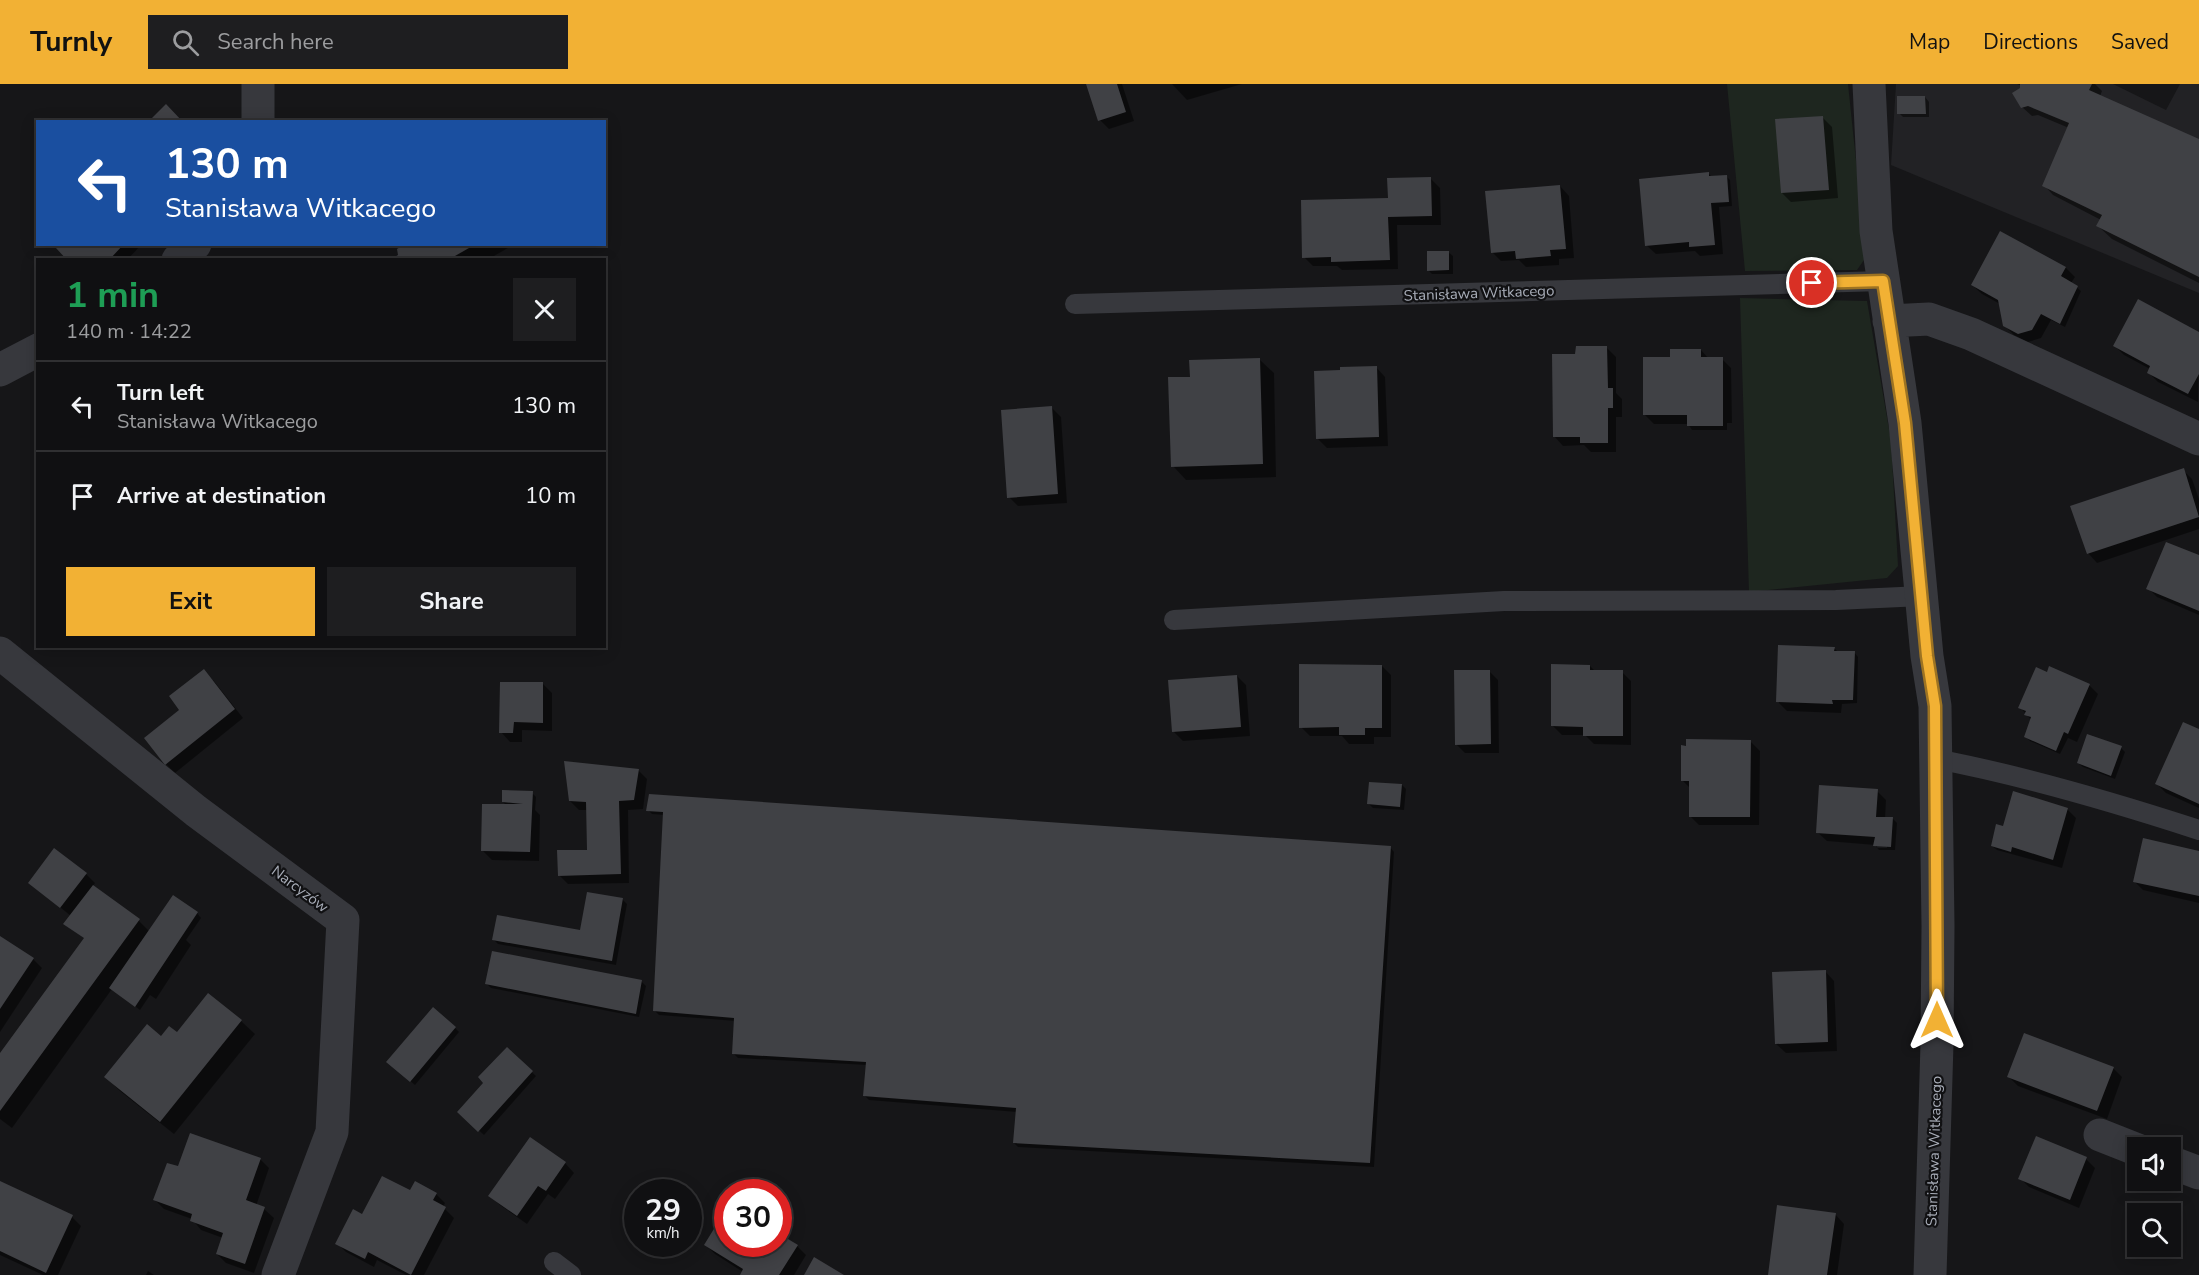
<!DOCTYPE html>
<html lang="en">
<head>
<meta charset="utf-8">
<style>
	body { margin:0; font-family:"Nunito Sans",sans-serif; background:#1e1e20; color:#f1f3f6; height:100vh; display:flex; flex-direction:column; font-size:22px; white-space:nowrap }
	* { box-sizing:border-box; margin:0 }
	p { font-size:20px; color:#9c9d9f }
	.icon { flex:none; width:33px; height:33px; fill:none; stroke:currentColor; stroke-width:2; stroke-linecap:round; stroke-linejoin:round }
	.map { position:relative; flex:1; overflow:hidden }
	.sheet { position:absolute; left:36px; top:174px; width:570px; height:390px; display:flex; flex-direction:column; background:#101012; border-radius:0px; box-shadow:0 3px 15px #0003,0 0 0 2px #303032 }
	.sheet>* { flex:none }
	.top-card { position:absolute; left:36px; top:36px; width:570px; height:126px; border-radius:0px; box-shadow:0 3px 15px #0003,0 0 0 2px #303032; background:#1a4fa0; color:#fff; overflow:hidden }
	.tools { position:absolute; left:2127px; top:1053px; display:grid; gap:12px }
	.tools a { display:grid; place-items:center; width:54px; height:54px; border-radius:0px; background:#101012; box-shadow:0 3px 15px #0003,0 0 0 2px #303032; font-size:30px }
	.speed { position:absolute; left:624px; top:1095px; display:flex; gap:12px; font-size:30px; font-weight:700; text-align:center }
	.speed>* { display:grid; place-content:center; width:78px; height:78px; border-radius:50%; background:#101012; box-shadow:0 3px 15px #0003,0 0 0 2px #303032; line-height:1 }
	.speed small { font-size:15px; font-weight:400 }
	.speed .limit { border:9px solid #d22; background:#fff; color:#111 }
	.pin { position:absolute; display:grid; place-items:center; width:51px; height:51px; color:#fff; margin:-26px; border:3px solid #fff; border-radius:50%; box-shadow:0 2px 6px #0007 }
	.me { position:absolute; width:66px; margin:-33px; rotate:0deg; stroke-linejoin:round; filter:drop-shadow(0 0 4px #0008) }
	.turn { display:flex; align-items:center; gap:21px; height:126px; padding:0 30px; font-size:27px }
	.turn .icon { width:78px; height:78px; stroke-width:2.5 }
	.turn b { display:block; font-size:42px; line-height:51px }
	.round { display:grid; place-items:center; flex:none; width:63px; height:63px; border-radius:0px; background:#1e1e20 }
	.overview { display:flex; align-items:center; justify-content:space-between; height:102px; padding:0 30px }
	h1 { font-size:36px; font-weight:700; line-height:45px; color:#1e9e55 }
	.action { display:flex; gap:12px; margin-top:auto; padding:12px 30px }
	.action a { flex:1; height:69px; border-radius:0px; background:#f2b134; color:#111; font-size:24px; font-weight:700; line-height:69px; text-align:center }
	.action a+a { background:#1e1e20; color:#f1f3f6 }
	ul { padding:0; list-style:none }
	li { display:flex; align-items:center; gap:18px; height:90px; padding:0 30px; border-top:2px solid #303032 }
	li div { flex:1 }
	li b { display:block; font-size:22px }
	li em { font-style:normal }
	header { display:flex; align-items:center; gap:36px; box-sizing:border-box; height:84px; padding:0 30px; background:#f2b134; color:#111 }
	header strong { font-size:28px }
	nav { display:flex; gap:33px; margin-inline-start:auto; font-size:21px }
	.search { width:420px; height:54px; background:#1e1e20; display:flex; align-items:center; gap:15px; box-sizing:border-box; padding:0 21px; border-radius:0px; color:#9c9d9f; font-size:22px }
	.map>svg:first-child { display:block }
	.built { fill:#222225 }
	.green { fill:#1e261f }
	.shadow { fill:#0007; fill-rule:evenodd }
	.building { fill:#404145 }
	.lines { fill:none; stroke-linecap:round; stroke-linejoin:round }
	.service { stroke:#37383d; stroke-width:20 }
	.minor { stroke:#37383d; stroke-width:33 }
	.route-casing { stroke:#9d7322; stroke-width:15 }
	.route { stroke:#f2b134; stroke-width:10 }
	.labels { text-anchor:middle; stroke-width:4.5; stroke-linejoin:round; paint-order:stroke }
	.street-label { font-size:15px; fill:#a8adb8; stroke:#111113 }
</style>
</head>
<body>
<header>
<strong>Turnly</strong>
<div class="search"><svg class="icon" aria-label="search" viewBox="0 0 24 24"><circle cx="10" cy="10" r="6"/><path d="M15 15l6 6"/></svg>Search here</div>
<nav><a>Map</a><a>Directions</a><a>Saved</a></nav>
</header>
<div class="map">
<svg width="2199" height="1191" viewBox="0 0 2199 1191">
	<rect width="100%" height="100%" fill="#161618"/>
	<path class="built" d="M 1896,0 L 2113,0 L 2166,26 L 2180,0 L 2199,0 L 2199,209 L 1891,81 Z"/>
	<path class="green" d="M 1727,0 L 1848,0 L 1866,173 L 1857,186 L 1745,187 Z
		M 1740,214 L 1867,217 L 1891,357 L 1898,482 L 1887,494 L 1749,508 Z"/>
	<path class="shadow" d="M 1088,0 L 1122,0 L 1134,37 L 1109,45 L 1100,36 Z
		M 1172,0 L 1242,0 L 1187,16 Z
		M 2017,0 L 2095,0 L 2102,7 L 2100,12 L 2199,57 L 2199,199 L 2112,155 L 2098,142 L 2101,136 L 2053,111 L 2044,101 L 2069,44 L 2038,31 L 2032,32 L 2022,23 L 2022,2 Z
		M 1925,13 L 1929,18 L 1929,33 L 1903,33 L 1899,29 Z
		M 1822,33 L 1832,43 L 1838,114 L 1791,118 L 1782,109 Z
		M 1708,89 L 1712,93 L 1726,92 L 1730,96 L 1732,122 L 1719,123 L 1723,170 L 1700,172 L 1695,167 L 1656,170 L 1646,161 Z
		M 1431,95 L 1440,104 L 1441,141 L 1397,141 L 1398,185 L 1342,186 L 1337,182 L 1313,182 L 1304,173 L 1389,115 Z
		M 1560,102 L 1569,112 L 1574,174 L 1559,175 L 1559,181 L 1526,183 L 1519,176 L 1501,177 L 1492,168 Z
		M 2000,149 L 2066,184 L 2075,193 L 2071,199 L 2081,207 L 2065,243 L 2051,236 L 2041,254 L 2028,258 L 2014,251 L 2005,242 L 2000,220 L 1982,210 L 1972,201 Z
		M 59,160 L 142,160 L 127,176 L 70,176 Z
		M 408,160 L 515,160 L 487,176 L 392,176 L 399,172 Z
		M 1448,168 L 1453,172 L 1453,190 L 1432,190 L 1428,186 Z
		M 2199,249 L 2198,318 L 2158,298 L 2149,289 L 2150,285 L 2124,271 L 2115,262 Z
		M 1607,264 L 1616,273 L 1616,309 L 1622,315 L 1622,333 L 1616,333 L 1616,368 L 1591,368 L 1584,361 L 1563,362 L 1554,352 L 1577,272 Z
		M 1701,266 L 1709,275 L 1722,275 L 1731,284 L 1732,339 L 1727,339 L 1727,346 L 1692,346 L 1688,340 L 1654,340 L 1645,331 L 1672,274 Z
		M 1260,276 L 1274,289 L 1276,393 L 1186,396 L 1173,382 L 1191,294 Z
		M 1376,283 L 1385,293 L 1388,362 L 1327,364 L 1318,355 Z
		M 1052,324 L 1061,333 L 1067,419 L 1018,422 L 1009,413 Z
		M 2183,386 L 2192,395 L 2199,415 L 2199,445 L 2097,479 L 2088,469 Z
		M 2199,473 L 2199,531 L 2157,513 L 2148,504 Z
		M 1834,564 L 1838,568 L 1854,568 L 1858,573 L 1857,619 L 1842,620 L 1841,629 L 1787,627 L 1778,618 Z
		M 1382,582 L 1391,591 L 1391,653 L 1374,653 L 1374,660 L 1349,660 L 1342,652 L 1310,652 L 1301,643 Z
		M 1590,582 L 1595,587 L 1622,588 L 1631,597 L 1631,661 L 1594,660 L 1585,651 L 1562,651 L 1553,642 Z
		M 1489,587 L 1498,596 L 1499,669 L 1465,669 L 1456,660 Z
		M 1237,592 L 1246,601 L 1250,652 L 1183,657 L 1174,648 Z
		M 213,596 L 243,634 L 175,689 L 166,680 Z
		M 543,600 L 552,609 L 552,647 L 522,646 L 522,658 L 510,658 L 501,648 Z
		M 2089,601 L 2098,610 L 2077,658 L 2068,654 L 2060,670 L 2030,657 L 2026,653 L 2031,636 L 2020,623 Z
		M 2199,647 L 2199,724 L 2166,709 L 2157,700 Z
		M 1750,657 L 1760,667 L 1759,741 L 1699,741 L 1690,732 L 1690,704 L 1682,696 L 1688,663 Z
		M 2121,664 L 2125,668 L 2115,695 L 2083,683 L 2078,679 Z
		M 638,686 L 647,695 L 643,725 L 628,726 L 629,799 L 568,800 L 559,791 L 588,767 L 588,726 L 579,726 L 570,717 Z
		M 1402,701 L 1406,705 L 1404,726 L 1373,724 L 1368,719 Z
		M 1877,707 L 1886,716 L 1885,735 L 1893,735 L 1897,739 L 1895,766 L 1879,766 L 1875,761 L 1827,757 L 1817,748 ZM 1877,761 L 1887,761 L 1887,764 L 1877,764 Z
		M 532,709 L 536,713 L 535,726 L 540,731 L 539,777 L 492,776 L 483,767 L 507,722 L 503,718 Z
		M 2067,725 L 2076,734 L 2062,784 L 1997,766 L 1992,762 L 2004,744 Z
		M 648,726 L 1390,763 L 1394,768 L 1374,1083 L 1018,1063 L 1014,1059 L 1017,1028 L 869,1016 L 865,1012 L 867,981 L 738,974 L 734,970 L 736,937 L 659,931 L 655,927 L 664,731 L 652,730 Z
		M 2199,768 L 2199,819 L 2143,806 L 2134,797 Z
		M 86,790 L 95,799 L 93,802 L 139,837 L 150,848 L 197,829 L 201,834 L 186,856 L 191,861 L 156,915 L 150,911 L 140,926 L 112,905 L 12,1044 L 0,1035 L 0,972 L 85,855 L 71,832 L 30,799 Z
		M 622,815 L 627,820 L 616,881 L 498,860 L 494,856 L 582,848 Z
		M 0,854 L 33,875 L 42,884 L 0,948 Z
		M 1825,887 L 1834,897 L 1837,967 L 1786,969 L 1776,960 Z
		M 641,897 L 646,902 L 639,933 L 491,904 L 487,900 Z
		M 241,937 L 255,950 L 174,1050 L 120,1007 L 106,993 L 161,954 Z
		M 455,944 L 459,948 L 415,1001 L 392,982 Z
		M 507,965 L 536,992 L 484,1051 L 459,1028 L 485,999 Z
		M 2113,984 L 2122,993 L 2107,1035 L 2018,1002 L 2009,993 Z
		M 260,1075 L 269,1084 L 256,1122 L 264,1125 L 274,1134 L 254,1189 L 226,1179 L 217,1170 L 223,1154 L 201,1146 L 192,1135 L 164,1125 L 155,1116 L 178,1084 Z
		M 2086,1075 L 2095,1084 L 2079,1124 L 2029,1103 L 2020,1094 Z
		M 565,1079 L 574,1089 L 555,1115 L 548,1110 L 527,1140 L 500,1121 L 490,1112 Z
		M 0,1100 L 72,1133 L 81,1142 L 58,1191 L 43,1191 L 0,1171 Z
		M 411,1108 L 436,1110 L 445,1119 L 443,1123 L 454,1134 L 424,1191 L 406,1191 L 377,1176 L 374,1183 L 346,1168 L 337,1159 L 363,1132 Z
		M 1835,1130 L 1844,1140 L 1837,1191 L 1770,1191 Z
		M 728,1160 L 778,1160 L 797,1162 L 806,1171 L 794,1191 L 742,1191 L 743,1188 L 715,1170 L 706,1161 Z
		M 148,1187 L 154,1191 L 146,1191 Z"/>
	<path class="building" d="M 1086,0 L 1117,0 L 1126,28 L 1098,37 Z
		M 2020,0 L 2092,0 L 2089,6 L 2199,55 L 2199,193 L 2096,142 L 2102,131 L 2042,102 L 2069,39 L 2028,22 L 2021,24 L 2012,9 L 2020,4 Z
		M 1897,12 L 1925,12 L 1926,30 L 1897,30 Z
		M 166,20 L 183,38 L 148,38 Z
		M 1823,32 L 1829,106 L 1781,109 L 1775,35 Z
		M 1709,88 L 1709,92 L 1727,91 L 1729,118 L 1711,119 L 1715,161 L 1689,163 L 1689,158 L 1645,162 L 1639,95 Z
		M 1431,93 L 1432,132 L 1388,133 L 1390,176 L 1331,178 L 1331,173 L 1302,174 L 1301,116 L 1388,114 L 1387,94 Z
		M 1560,101 L 1566,165 L 1550,166 L 1551,172 L 1516,175 L 1515,167 L 1491,169 L 1485,107 Z
		M 2000,147 L 2066,183 L 2061,192 L 2078,202 L 2060,240 L 2041,230 L 2032,246 L 2018,250 L 2003,242 L 1998,216 L 1971,201 Z
		M 57,160 L 124,160 L 109,176 L 67,176 L 56,164 Z
		M 405,160 L 476,160 L 448,176 L 389,176 L 398,171 L 397,165 Z
		M 1427,167 L 1449,167 L 1449,186 L 1427,187 Z
		M 2138,215 L 2199,248 L 2199,290 L 2188,310 L 2147,289 L 2150,282 L 2113,262 Z
		M 1576,262 L 1607,262 L 1608,304 L 1613,304 L 1613,324 L 1608,324 L 1608,359 L 1580,359 L 1580,353 L 1553,353 L 1552,270 L 1575,270 Z
		M 1670,265 L 1701,265 L 1701,273 L 1723,273 L 1723,342 L 1687,342 L 1687,331 L 1643,331 L 1643,273 L 1670,273 Z
		M 1260,274 L 1263,380 L 1171,383 L 1168,293 L 1190,293 L 1189,276 Z
		M 1377,282 L 1379,353 L 1316,355 L 1314,287 L 1340,286 L 1340,283 Z
		M 1052,322 L 1058,410 L 1007,414 L 1001,326 Z
		M 2184,384 L 2199,433 L 2087,470 L 2070,422 Z
		M 2166,458 L 2199,471 L 2199,527 L 2146,505 Z
		M 1778,561 L 1835,563 L 1834,567 L 1855,567 L 1853,616 L 1832,616 L 1833,620 L 1776,618 Z
		M 1299,580 L 1382,581 L 1382,644 L 1365,644 L 1365,651 L 1339,651 L 1339,643 L 1299,644 Z
		M 1551,580 L 1590,581 L 1590,586 L 1623,586 L 1623,652 L 1583,652 L 1583,643 L 1551,642 Z
		M 2049,582 L 2090,600 L 2068,650 L 2064,648 L 2056,667 L 2024,653 L 2031,633 L 2024,631 L 2026,627 L 2018,624 L 2036,583 L 2047,588 Z
		M 204,585 L 235,625 L 165,681 L 144,654 L 179,626 L 169,612 Z
		M 1454,586 L 1490,586 L 1491,660 L 1455,661 Z
		M 1237,591 L 1241,643 L 1172,648 L 1168,596 Z
		M 500,598 L 543,598 L 543,639 L 514,638 L 513,649 L 499,649 Z
		M 2183,638 L 2199,645 L 2199,720 L 2155,700 Z
		M 2087,650 L 2122,662 L 2111,692 L 2077,679 Z
		M 1686,655 L 1751,656 L 1750,733 L 1689,733 L 1689,697 L 1681,697 L 1681,661 L 1686,662 Z
		M 564,677 L 639,685 L 634,716 L 619,717 L 621,790 L 558,792 L 557,766 L 587,766 L 586,718 L 569,717 Z
		M 1369,698 L 1402,700 L 1400,723 L 1367,720 Z
		M 1819,701 L 1878,705 L 1876,733 L 1893,733 L 1891,763 L 1873,762 L 1875,753 L 1816,749 Z
		M 502,706 L 533,707 L 530,768 L 481,767 L 482,720 L 523,720 L 502,718 Z
		M 2013,707 L 2068,724 L 2053,776 L 2012,763 L 2011,768 L 1991,762 L 1996,740 L 2003,742 Z
		M 649,710 L 1391,762 L 1370,1079 L 1013,1059 L 1016,1024 L 863,1012 L 866,978 L 732,970 L 734,934 L 653,927 L 663,728 L 646,727 Z
		M 2143,754 L 2199,767 L 2199,812 L 2133,798 Z
		M 54,764 L 87,789 L 60,824 L 28,799 Z
		M 93,801 L 140,835 L 0,1027 L 0,969 L 84,854 L 63,840 Z
		M 587,808 L 623,814 L 612,877 L 492,856 L 497,831 L 580,846 Z
		M 173,811 L 198,828 L 135,923 L 109,904 Z
		M 0,852 L 34,874 L 0,925 Z
		M 492,867 L 642,896 L 636,930 L 485,900 Z
		M 1826,886 L 1828,958 L 1775,960 L 1772,888 Z
		M 208,909 L 242,936 L 160,1038 L 104,993 L 147,940 L 161,952 L 169,942 L 177,948 Z
		M 433,923 L 456,943 L 410,998 L 386,978 Z
		M 2024,949 L 2114,983 L 2097,1027 L 2007,993 Z
		M 507,963 L 533,987 L 478,1048 L 457,1028 L 483,999 L 478,993 Z
		M 190,1049 L 261,1074 L 246,1116 L 265,1123 L 245,1180 L 216,1170 L 223,1149 L 190,1137 L 192,1130 L 153,1116 L 167,1079 L 178,1082 Z
		M 2036,1052 L 2087,1073 L 2070,1116 L 2018,1095 Z
		M 530,1053 L 566,1078 L 546,1107 L 538,1102 L 517,1132 L 488,1112 Z
		M 382,1092 L 410,1106 L 415,1097 L 437,1109 L 433,1116 L 446,1123 L 411,1191 L 368,1168 L 365,1175 L 335,1160 L 353,1125 L 362,1130 Z
		M 0,1097 L 73,1131 L 46,1189 L 0,1167 Z
		M 1777,1121 L 1836,1129 L 1827,1191 L 1768,1191 Z
		M 728,1122 L 728,1160 L 778,1160 L 778,1149 L 798,1161 L 779,1191 L 740,1191 L 743,1185 L 704,1161 Z
		M 814,1173 L 844,1191 L 804,1191 Z"/>
	<g class="lines">
		<path class="service" d="M 1075,220 L 1883,197
			M 1174,536 L 1504,517 L 1836,516 L 1922,512
			M 1936,675 C 2025,692 2113,718 2199,746
			M 554,1178 L 571,1191"/>
		<path class="minor" d="M 258,0 L 258,38
			M 1869,0 L 1876,147 L 1905,339 L 1927,572 L 1935,622 L 1938,842 L 1937,960 L 1930,1191
			M 178,176 L 195,160
			M 1889,237 L 1929,235 L 1971,250 L 2199,355
			M 0,286 L 38,266
			M 0,569 L 196,727 L 343,836 L 332,1048 L 278,1191
			M 2100,1051 L 2138,1066
			M 2170,1078 L 2199,1089"/>
	</g>
	<g class="lines">
		<defs>
			<path id="route" d="M 1812,199 L 1883,197 L 1905,339 L 1927,572 L 1935,622 L 1937,936"/>
		</defs>
		<use href="#route" class="route-casing"/>
		<use href="#route" class="route"/>
	</g>
	<g class="labels">
		<g class="street-label">
			<text transform="translate(1479 209) rotate(-2)" y="5">Stanisława Witkacego</text>
			<text transform="translate(300 805) rotate(37)" y="5">Narcyzów</text>
			<text transform="translate(1934 1067) rotate(-88)" y="5">Stanisława Witkacego</text>
		</g>
	</g>
</svg>
<div class="tools">
<a><svg class="icon" aria-label="sound" viewBox="0 0 24 24"><path d="M4 9h4l5-4v14l-5-4H4zM17 9q2 3 0 6"/></svg></a>
<a><svg class="icon" aria-label="search" viewBox="0 0 24 24"><circle cx="10" cy="10" r="6"/><path d="M15 15l6 6"/></svg></a>
</div>
<div class="speed"><div>29<small>km/h</small></div><div class="limit">30</div></div>
<div class="pin" style="left:1812px;top:199px;background:#d93025"><svg class="icon" aria-label="arrive" viewBox="0 0 24 24"><path d="M6 21V4h12l-3 4 3 4H6"/></svg></div>
<svg class="me" style="left:1937px;top:936px" viewBox="-20 -20 40 40"><path d="M0-17L14 15 0 8-14 15z" fill="#f2b134" stroke="#fff" stroke-width="4"/></svg>
<div class="top-card">
<div class="turn"><svg class="icon" aria-label="left" viewBox="0 0 24 24"><path d="M17 20v-9H6M10 6l-5 5 5 5"/></svg><div><b>130 m</b>Stanisława Witkacego</div></div>
</div>
<section class="sheet">
<div class="overview"><div><h1>1 min</h1><p>140 m · 14:22</p></div><a class="round"><svg class="icon" aria-label="close" viewBox="0 0 24 24"><path d="M6 6l12 12M18 6L6 18"/></svg></a></div>
<ul>
<li><svg class="icon" aria-label="left" viewBox="0 0 24 24"><path d="M17 20v-9H6M10 6l-5 5 5 5"/></svg><div><b>Turn left</b><p>Stanisława Witkacego</p></div><em>130 m</em></li>
<li><svg class="icon" aria-label="arrive" viewBox="0 0 24 24"><path d="M6 21V4h12l-3 4 3 4H6"/></svg><div><b>Arrive at destination</b></div><em>10 m</em></li>
</ul>
<div class="action"><a>Exit</a><a>Share</a></div>
</section>
</div>
</body>
</html>
